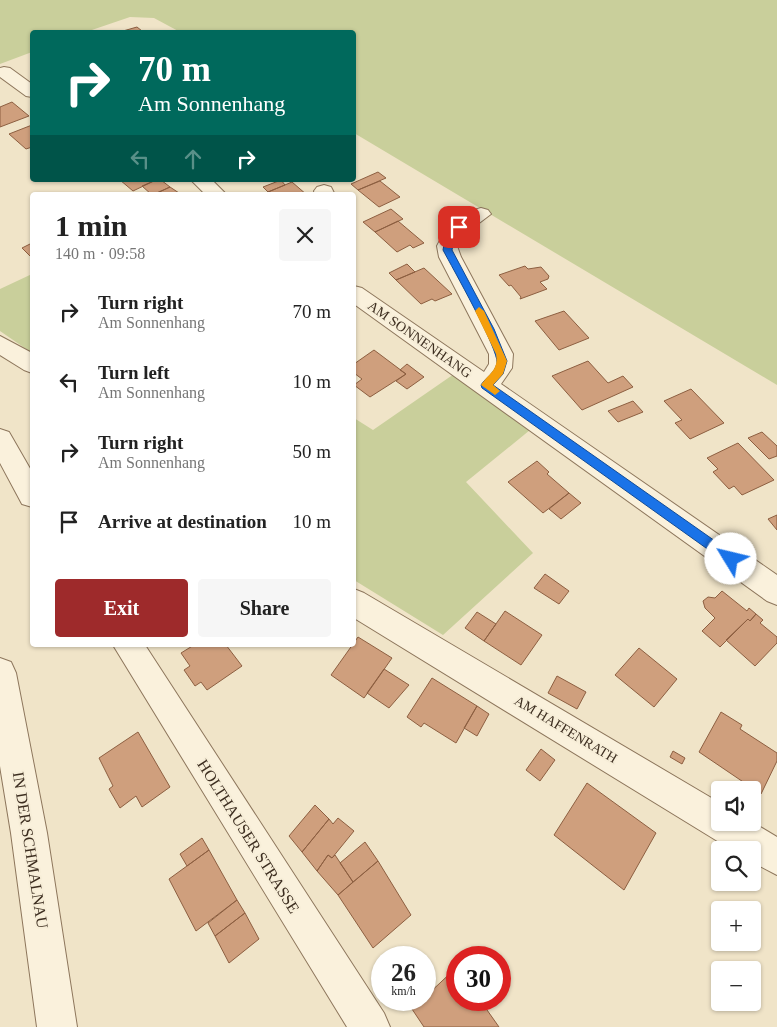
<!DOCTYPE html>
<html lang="en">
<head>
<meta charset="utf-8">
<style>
	body { margin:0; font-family:"Times New Roman",serif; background:#f6f6f6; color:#222; height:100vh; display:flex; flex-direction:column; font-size:19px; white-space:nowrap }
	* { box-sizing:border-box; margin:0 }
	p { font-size:16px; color:#767676 }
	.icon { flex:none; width:28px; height:28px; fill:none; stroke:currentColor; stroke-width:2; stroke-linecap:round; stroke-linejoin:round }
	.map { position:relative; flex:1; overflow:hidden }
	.side { position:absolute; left:30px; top:192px; width:326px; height:455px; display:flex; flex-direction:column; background:#fff; border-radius:5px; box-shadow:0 1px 4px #0004 }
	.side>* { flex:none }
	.top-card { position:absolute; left:30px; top:30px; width:326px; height:152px; border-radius:5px; box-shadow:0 1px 4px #0004; background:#00695c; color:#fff; overflow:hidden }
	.buttons { position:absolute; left:711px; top:781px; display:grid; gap:10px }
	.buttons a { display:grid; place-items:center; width:50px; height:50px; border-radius:5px; background:#fff; box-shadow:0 1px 4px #0004; font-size:25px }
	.speed { position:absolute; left:371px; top:946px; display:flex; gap:10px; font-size:25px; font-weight:700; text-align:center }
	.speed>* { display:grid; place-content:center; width:65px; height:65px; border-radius:50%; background:#fff; box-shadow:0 1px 4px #0004; line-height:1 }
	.speed small { font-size:12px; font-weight:400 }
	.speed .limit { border:8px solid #d22; background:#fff; color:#111 }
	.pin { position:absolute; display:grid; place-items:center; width:42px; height:42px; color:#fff; margin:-21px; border-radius:10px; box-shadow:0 2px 8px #0006 }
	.me { position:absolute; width:55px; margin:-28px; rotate:306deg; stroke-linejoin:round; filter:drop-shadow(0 0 4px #0008) }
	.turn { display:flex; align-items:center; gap:18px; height:105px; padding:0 25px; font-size:22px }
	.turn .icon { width:65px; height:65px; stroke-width:2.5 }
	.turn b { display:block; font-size:35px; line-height:42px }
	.lanes { display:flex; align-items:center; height:48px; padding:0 25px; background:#0003; justify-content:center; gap:25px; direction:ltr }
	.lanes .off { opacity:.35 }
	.round { display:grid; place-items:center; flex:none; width:52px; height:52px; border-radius:5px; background:#f6f6f6 }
	.headline { display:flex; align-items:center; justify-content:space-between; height:85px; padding:0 25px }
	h1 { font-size:30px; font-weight:800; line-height:38px }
	.cta { display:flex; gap:10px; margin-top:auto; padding:10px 25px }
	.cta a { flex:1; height:58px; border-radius:5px; background:#9e2a2b; color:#fff; font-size:20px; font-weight:800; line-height:58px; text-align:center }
	.cta a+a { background:#f6f6f6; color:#222 }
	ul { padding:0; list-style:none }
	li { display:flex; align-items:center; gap:15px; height:70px; padding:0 25px }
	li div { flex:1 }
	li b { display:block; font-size:19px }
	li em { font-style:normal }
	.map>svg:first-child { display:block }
	.green { fill:#c9cf9b }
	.building { fill:#cf9f7d; stroke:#8d5f41 }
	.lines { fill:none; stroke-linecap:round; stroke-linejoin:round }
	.minor-casing { stroke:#8d765c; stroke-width:2 }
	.minor { fill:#faf1dc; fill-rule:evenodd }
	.route { fill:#1a73e8; stroke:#114b97 }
	.slow { fill:#f59e0b }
	.labels { text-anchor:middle; stroke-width:4; stroke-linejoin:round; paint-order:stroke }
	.street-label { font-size:14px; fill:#3d2e20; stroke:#f7eed8 }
	.near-street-label { font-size:16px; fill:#3d2e20; stroke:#f7eed8 }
</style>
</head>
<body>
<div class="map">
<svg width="777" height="1027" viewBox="0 0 777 1027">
	<rect width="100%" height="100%" fill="#f0e4c8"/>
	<path class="green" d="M 0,0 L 777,0 L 777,385 L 354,133 L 354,32 L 180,32 L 154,18 L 130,17 L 86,32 L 32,32 L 32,52 L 0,64 Z
		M 32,274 L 32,353 L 0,331 L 0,289 Z
		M 454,374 L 530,430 L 466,482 L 533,553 L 443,635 L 354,580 L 354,418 L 373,430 Z"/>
	<path class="building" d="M 137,27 L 142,31 L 125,32 L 123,31 Z
		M 12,102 L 29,116 L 0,127 L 0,107 Z
		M 32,125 L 32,147 L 26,149 L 9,134 Z
		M 378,172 L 386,178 L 358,190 L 351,184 Z
		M 120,180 L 156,180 L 133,191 Z
		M 156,180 L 161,180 L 170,187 L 152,195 L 142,186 Z
		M 281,180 L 285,185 L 268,192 L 263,187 Z
		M 380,181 L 400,197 L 379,207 L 358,190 Z
		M 292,182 L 307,195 L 271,195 L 268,192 Z
		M 170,187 L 182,195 L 153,195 Z
		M 391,209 L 403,219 L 375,232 L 363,222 Z
		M 398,221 L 424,243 L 413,248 L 410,245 L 397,252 L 375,232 Z
		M 32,243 L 32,258 L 22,248 Z
		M 407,264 L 415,272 L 396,280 L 389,273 Z
		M 525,266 L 528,269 L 541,267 L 549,276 L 548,279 L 540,282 L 547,289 L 520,299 L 521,297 L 511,285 L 509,286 L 499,275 Z
		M 424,268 L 452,294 L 435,301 L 432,299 L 421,304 L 396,280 Z
		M 564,311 L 589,338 L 559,350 L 535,321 Z
		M 374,350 L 406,374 L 370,397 L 354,385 L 362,379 L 354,373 L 354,364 Z
		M 588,361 L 608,383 L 623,376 L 633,387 L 582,410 L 552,376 Z
		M 407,364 L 424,377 L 407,389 L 396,381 L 406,374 L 400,370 Z
		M 691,389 L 724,423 L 690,439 L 675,423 L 682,420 L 664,401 Z
		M 633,401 L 643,412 L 618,422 L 608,411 Z
		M 762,432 L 777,446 L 777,456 L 769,459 L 748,438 Z
		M 738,443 L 774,480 L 742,495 L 734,486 L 729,489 L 713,472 L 718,469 L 707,458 Z
		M 537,461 L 549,472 L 547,474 L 569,493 L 543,513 L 508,482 Z
		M 569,493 L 581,503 L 561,519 L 549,509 Z
		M 777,515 L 777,530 L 768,519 Z
		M 545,574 L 569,591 L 559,604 L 534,588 Z
		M 722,591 L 747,611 L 749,608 L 756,614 L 750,621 L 748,619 L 720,647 L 702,631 L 715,618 L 705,608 L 703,601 L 708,597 L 715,598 Z
		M 505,611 L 542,635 L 521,665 L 484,641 Z
		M 477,612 L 496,624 L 484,641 L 465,628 Z
		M 756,614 L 763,620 L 760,623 L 777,637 L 777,643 L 755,666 L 726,640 L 748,619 L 750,621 Z
		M 358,637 L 392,658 L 364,698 L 331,675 Z
		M 194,645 L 226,645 L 242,666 L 207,690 L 201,682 L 195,686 L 184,670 L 190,666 L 181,653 Z
		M 639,648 L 677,679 L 654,707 L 615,675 Z
		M 384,669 L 409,685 L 389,708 L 367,693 Z
		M 557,676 L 586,692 L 577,709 L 548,693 Z
		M 432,678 L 477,706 L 456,743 L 424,723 L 421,727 L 407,717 Z
		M 477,706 L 489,714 L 477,736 L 464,728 Z
		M 721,712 L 742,725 L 740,729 L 777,753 L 777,761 L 761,794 L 699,752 Z
		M 138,732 L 170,787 L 142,807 L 136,796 L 120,808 L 109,789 L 113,786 L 99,758 Z
		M 541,749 L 555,760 L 540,781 L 526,770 Z
		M 673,751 L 685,758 L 682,764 L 670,757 Z
		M 587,783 L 656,833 L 624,890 L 554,835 Z
		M 315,805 L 329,819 L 302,852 L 289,836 Z
		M 338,818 L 354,831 L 332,858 L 328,855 L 317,871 L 302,852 L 329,819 L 333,824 Z
		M 202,838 L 209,850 L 187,866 L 180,854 Z
		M 365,842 L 378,861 L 353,882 L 340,863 Z
		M 209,850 L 237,900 L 196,931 L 169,879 Z
		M 328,855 L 332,858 L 335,855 L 353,882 L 338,895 L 317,871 Z
		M 378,861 L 411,915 L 373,948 L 338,895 Z
		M 237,900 L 245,913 L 215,936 L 208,923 Z
		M 245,913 L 259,939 L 229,963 L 215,936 Z
		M 457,967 L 458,1000 L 480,1000 L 499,1027 L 424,1027 L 412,1009 L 422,1000 L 425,1000 L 425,997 Z"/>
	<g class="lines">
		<defs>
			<path id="minor" d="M 4,67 L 10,68 L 32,84 L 32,97 L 26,96 L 0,77 L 0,68 Z
				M 191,180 L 212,180 L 227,195 L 206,195 Z
				M 324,185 L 331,187 L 335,195 L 315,195 L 314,191 L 317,187 Z
				M 481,208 L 488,210 L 491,214 L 462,236 L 457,246 L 461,257 L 513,354 L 512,368 L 501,384 L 777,575 L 777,605 L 767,601 L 354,304 L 354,286 L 362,288 L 484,372 L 489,364 L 489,354 L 439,257 L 437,246 C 446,228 460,213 481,208 Z
				M 0,336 L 32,353 L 32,373 L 24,370 L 0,355 Z
				M 0,429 L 9,432 L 32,472 L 32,507 L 22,504 L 0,463 Z
				M 354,589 L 364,593 L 720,803 L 720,822 L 752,822 L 777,837 L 777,875 L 752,862 L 752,850 L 732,850 L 354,618 Z
				M 113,645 L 145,645 L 384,1013 L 390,1027 L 347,1027 Z
				M 0,658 L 11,662 L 16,673 L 47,833 L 77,1027 L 37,1027 L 11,833 L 0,766 Z"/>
		</defs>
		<use href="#minor" class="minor-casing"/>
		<use href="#minor" class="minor"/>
	</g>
	<path class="route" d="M 459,224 L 463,227 L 454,239 L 452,250 L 494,329 L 507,361 L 503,374 L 493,385 L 735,555 L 735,563 L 727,563 L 482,388 L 481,385 C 486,377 495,373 497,363 C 499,350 452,267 443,250 L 445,239 Z"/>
	<path class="slow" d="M 479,307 L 484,311 L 507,361 L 503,374 L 493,385 L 500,391 L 495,395 L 481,385 C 489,373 499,370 496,354 L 475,311 Z"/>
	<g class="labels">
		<g class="street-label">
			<text transform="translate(420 339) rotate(35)" y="5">AM SONNENHANG</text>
			<text transform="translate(566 729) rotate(31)" y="5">AM HAFFENRATH</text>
		</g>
		<g class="near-street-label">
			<text transform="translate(249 836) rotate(58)" y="6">HOLTHAUSER STRASSE</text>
			<text transform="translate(31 850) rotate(81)" y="6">IN DER SCHMALNAU</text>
		</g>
	</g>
</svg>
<div class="buttons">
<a><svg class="icon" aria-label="sound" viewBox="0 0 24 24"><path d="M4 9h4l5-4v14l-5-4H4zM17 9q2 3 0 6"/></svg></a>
<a><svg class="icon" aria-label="search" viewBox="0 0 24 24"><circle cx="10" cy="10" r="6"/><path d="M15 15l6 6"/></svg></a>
<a>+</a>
<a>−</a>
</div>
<div class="speed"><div>26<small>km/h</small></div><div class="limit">30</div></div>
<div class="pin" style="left:459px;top:227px;background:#d93025"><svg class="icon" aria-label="arrive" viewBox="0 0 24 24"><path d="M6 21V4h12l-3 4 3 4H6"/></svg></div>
<svg class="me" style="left:731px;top:559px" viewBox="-20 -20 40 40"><circle r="19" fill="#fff"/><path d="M0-13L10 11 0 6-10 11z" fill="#1a73e8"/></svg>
<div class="top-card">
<div class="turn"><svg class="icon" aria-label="right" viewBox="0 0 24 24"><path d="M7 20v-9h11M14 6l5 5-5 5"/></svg><div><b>70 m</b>Am Sonnenhang</div></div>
<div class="lanes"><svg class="icon off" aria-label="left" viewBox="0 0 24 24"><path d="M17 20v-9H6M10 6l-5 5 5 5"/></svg><svg class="icon off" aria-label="ahead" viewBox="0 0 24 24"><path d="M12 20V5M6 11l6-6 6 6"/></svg><svg class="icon" aria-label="right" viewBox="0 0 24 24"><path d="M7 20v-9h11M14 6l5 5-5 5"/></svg></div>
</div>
<section class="side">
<div class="headline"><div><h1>1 min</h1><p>140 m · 09:58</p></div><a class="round"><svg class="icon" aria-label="close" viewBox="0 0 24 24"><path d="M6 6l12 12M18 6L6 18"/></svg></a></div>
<ul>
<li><svg class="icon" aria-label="right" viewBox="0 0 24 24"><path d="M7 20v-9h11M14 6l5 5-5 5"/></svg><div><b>Turn right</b><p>Am Sonnenhang</p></div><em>70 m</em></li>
<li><svg class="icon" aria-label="left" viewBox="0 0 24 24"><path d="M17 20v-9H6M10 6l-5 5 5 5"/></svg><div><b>Turn left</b><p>Am Sonnenhang</p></div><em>10 m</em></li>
<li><svg class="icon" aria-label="right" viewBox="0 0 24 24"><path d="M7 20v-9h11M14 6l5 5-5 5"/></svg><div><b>Turn right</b><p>Am Sonnenhang</p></div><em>50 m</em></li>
<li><svg class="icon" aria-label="arrive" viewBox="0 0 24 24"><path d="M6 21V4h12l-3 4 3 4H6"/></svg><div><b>Arrive at destination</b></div><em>10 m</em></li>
</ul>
<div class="cta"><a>Exit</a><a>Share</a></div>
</section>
</div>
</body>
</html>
